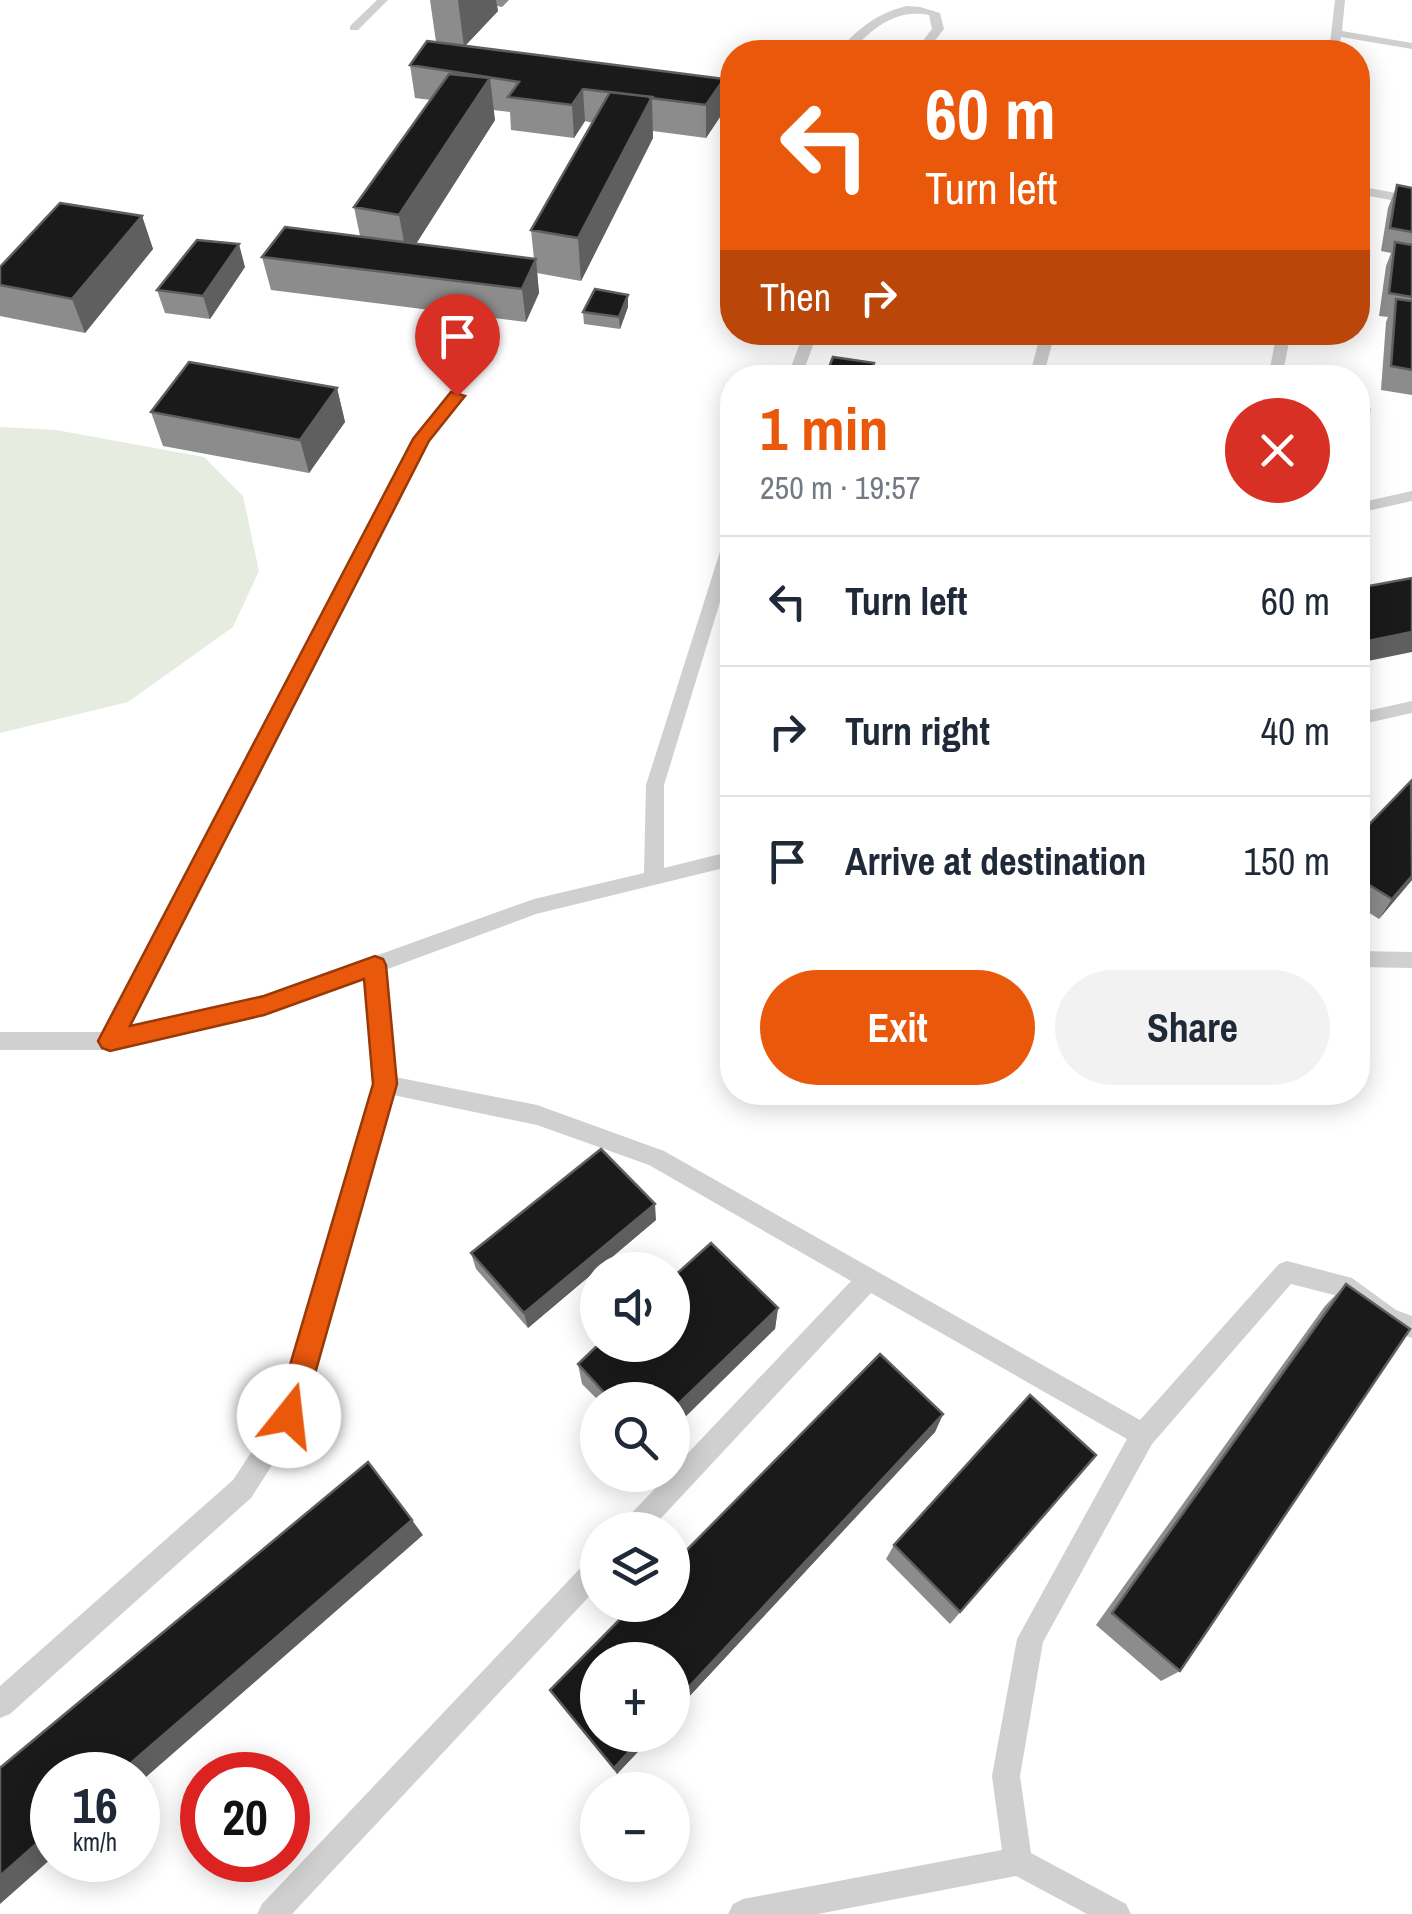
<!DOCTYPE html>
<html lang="en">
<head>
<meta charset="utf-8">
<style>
	body { margin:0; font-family:"Archivo Narrow",sans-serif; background:#f2f2f3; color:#1f2937; height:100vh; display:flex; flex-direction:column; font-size:38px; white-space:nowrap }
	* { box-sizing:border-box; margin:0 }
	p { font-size:32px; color:#747a83 }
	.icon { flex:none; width:55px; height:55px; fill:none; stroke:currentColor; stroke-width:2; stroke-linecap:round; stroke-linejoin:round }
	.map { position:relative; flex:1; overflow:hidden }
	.panel { position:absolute; left:720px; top:365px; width:650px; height:740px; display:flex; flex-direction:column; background:#fff; border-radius:40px; box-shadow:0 5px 25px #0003 }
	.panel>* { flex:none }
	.top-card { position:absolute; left:720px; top:40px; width:650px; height:305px; border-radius:40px; box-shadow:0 5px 25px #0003; background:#ea580c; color:#fff; overflow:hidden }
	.tools { position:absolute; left:580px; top:1252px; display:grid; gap:20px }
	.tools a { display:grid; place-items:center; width:110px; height:110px; border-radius:50%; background:#fff; box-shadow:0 5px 25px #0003; font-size:50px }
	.speed { position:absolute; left:30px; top:1752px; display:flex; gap:20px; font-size:50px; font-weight:700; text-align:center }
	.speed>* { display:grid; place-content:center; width:130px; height:130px; border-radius:50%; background:#fff; box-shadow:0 5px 25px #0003; line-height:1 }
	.speed small { font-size:25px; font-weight:400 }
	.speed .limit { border:15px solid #d22; background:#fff; color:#111 }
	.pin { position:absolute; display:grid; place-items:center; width:85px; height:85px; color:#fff; margin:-102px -42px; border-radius:50% 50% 50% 0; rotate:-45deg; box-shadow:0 0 10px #0007 }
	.pin .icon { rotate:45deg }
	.me { position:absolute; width:110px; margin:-55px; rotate:16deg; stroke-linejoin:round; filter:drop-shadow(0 0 8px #0008) }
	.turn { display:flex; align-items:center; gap:35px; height:210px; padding:0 40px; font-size:45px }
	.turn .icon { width:130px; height:130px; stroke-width:2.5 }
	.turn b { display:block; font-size:70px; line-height:85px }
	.then { display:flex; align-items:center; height:95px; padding:0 40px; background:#0003; gap:20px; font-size:38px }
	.round { display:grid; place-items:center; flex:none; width:105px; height:105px; border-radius:52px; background:#f2f2f3 }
	.head { display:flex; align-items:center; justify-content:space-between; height:170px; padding:0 40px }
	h1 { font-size:60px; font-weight:700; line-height:75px; color:#ea580c }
	.primary-button { display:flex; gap:20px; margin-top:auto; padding:20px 40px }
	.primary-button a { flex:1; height:115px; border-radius:60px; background:#ea580c; color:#fff; font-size:40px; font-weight:700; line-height:115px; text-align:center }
	.primary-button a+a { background:#f2f2f3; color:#1f2937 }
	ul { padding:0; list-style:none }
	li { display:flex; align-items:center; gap:30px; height:130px; padding:0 40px; border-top:2px solid #e0e1e3 }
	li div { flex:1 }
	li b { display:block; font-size:38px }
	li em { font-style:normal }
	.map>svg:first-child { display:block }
	.green { fill:#e6ecdf }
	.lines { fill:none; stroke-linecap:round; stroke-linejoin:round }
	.service { fill:#d0d0d0; fill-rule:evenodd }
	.wall { fill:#8c8c8c; fill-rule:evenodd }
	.shaded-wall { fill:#5f5f5f }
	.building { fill:#1a1a1a; stroke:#5f5f5f; stroke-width:2.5 }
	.route { fill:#ea580c; stroke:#983908; stroke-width:2.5 }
</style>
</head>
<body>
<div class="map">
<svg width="1412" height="1914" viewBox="0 0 1412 1914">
	<rect width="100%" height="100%" fill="#fff"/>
	<path class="green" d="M 0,427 L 56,430 L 204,457 L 243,496 L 259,571 L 233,627 L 128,702 L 0,733 Z"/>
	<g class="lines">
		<path class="service" d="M 377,0 L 388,0 L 358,30 L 350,30 L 350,26 Z
			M 1335,0 L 1345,0 L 1342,31 L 1412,43 L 1412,49 L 1341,37 L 1339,52 L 1329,52 Z
			M 907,6 L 920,7 L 940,13 L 944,29 L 926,52 L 914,52 L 932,29 L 929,15 C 895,8 872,29 850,52 L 838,52 C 857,29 877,13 907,6 Z
			M 1358,186 L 1412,196 L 1412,204 L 1358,194 Z
			M 804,332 L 818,332 L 801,378 L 787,378 Z
			M 1041,332 L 1055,332 L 1043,378 L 1029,378 Z
			M 1277,332 L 1291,332 L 1282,378 L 1268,378 Z
			M 457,391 L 464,395 L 429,441 L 127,1028 L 264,996 L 534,899 L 644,873 L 646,785 L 724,539 L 732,534 L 732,563 L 664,785 L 664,868 L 732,851 L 732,866 L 536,914 L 385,970 L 395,1077 L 537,1105 L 664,1151 L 1140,1420 L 1279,1264 L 1287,1261 L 1352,1278 L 1396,1310 L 1412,1316 L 1412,1338 L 1381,1327 L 1338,1296 L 1291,1284 L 1152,1444 L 1043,1642 L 1020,1776 L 1031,1853 L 1126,1904 L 1131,1914 L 1087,1914 L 1016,1876 L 818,1914 L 728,1914 L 733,1904 L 743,1899 L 1002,1850 L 992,1776 L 1017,1639 L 1127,1439 L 871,1293 L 650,1530 L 620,1530 L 624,1521 L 668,1475 L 672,1475 L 672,1470 L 851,1281 L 649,1165 L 537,1125 L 393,1095 L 298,1425 L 251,1498 L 10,1714 L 0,1718 L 0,1686 L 233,1480 L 279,1410 L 374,1084 L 366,977 L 265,1014 L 110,1050 L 0,1050 L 0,1032 L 104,1032 L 414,439 L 452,392 Z
			M 1412,491 L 1412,501 L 1358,513 L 1358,503 Z
			M 1412,701 L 1412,713 L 1358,725 L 1358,713 Z
			M 1358,951 L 1412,952 L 1412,968 L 1358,967 Z
			M 598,1555 L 598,1587 L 292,1914 L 257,1914 L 262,1904 L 589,1559 Z"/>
	</g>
	<path class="wall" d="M 430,0 L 509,0 L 502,7 L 497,6 L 498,11 L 465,46 L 724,79 L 724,111 L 706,138 L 653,131 L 653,138 L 581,281 L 537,273 L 539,293 L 526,322 L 271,290 L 262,257 L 360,236 L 354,207 L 431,100 L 415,98 L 410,65 L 436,42 ZM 493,110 L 510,112 L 511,130 L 574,138 L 585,121 L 593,123 L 531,230 L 534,259 L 416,244 L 495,120 Z
		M 1397,185 L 1412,188 L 1412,395 L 1381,390 L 1386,322 L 1388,317 L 1379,316 L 1386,266 L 1391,253 L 1381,251 L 1388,208 Z
		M 142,216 L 153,249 L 85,333 L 0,316 L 0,267 Z
		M 245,267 L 210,319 L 165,313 L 157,290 Z
		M 628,295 L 628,307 L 620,329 L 584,324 L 583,312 Z
		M 337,388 L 345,422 L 309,473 L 163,446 L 151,412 Z
		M 1358,407 L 1366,465 L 1358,484 Z
		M 1412,781 L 1412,880 L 1379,919 L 1358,906 L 1358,836 Z
		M 656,1220 L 528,1328 L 476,1269 L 471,1253 Z
		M 1346,1284 L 1180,1671 L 1161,1681 L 1096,1625 L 1325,1306 Z
		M 778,1308 L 775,1329 L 672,1400 L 598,1400 L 582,1384 L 578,1364 Z
		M 943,1414 L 935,1432 L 617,1774 L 550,1690 Z
		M 1096,1455 L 950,1624 L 886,1559 L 894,1545 Z"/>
	<path class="shaded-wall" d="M 458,0 L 496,0 L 498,11 L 464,47 Z
		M 490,78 L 495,120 L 407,258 L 399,215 Z
		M 724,79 L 724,111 L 706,138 L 706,105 Z
		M 583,89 L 585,121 L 574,138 L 572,105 Z
		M 652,97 L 653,138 L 581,281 L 578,238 Z
		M 142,216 L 153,249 L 85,333 L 72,299 Z
		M 239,244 L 245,267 L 210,319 L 203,296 Z
		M 536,259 L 539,293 L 526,322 L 522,289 Z
		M 628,295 L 628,307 L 620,329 L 619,317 Z
		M 337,388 L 345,422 L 309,473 L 300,440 Z
		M 1412,632 L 1412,652 L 1358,663 L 1358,643 Z
		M 1412,876 L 1412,880 L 1379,919 L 1392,899 Z
		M 655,1204 L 656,1220 L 528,1328 L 524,1313 Z
		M 778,1308 L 775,1329 L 672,1430 L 672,1410 Z
		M 943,1414 L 935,1432 L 672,1715 L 672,1705 Z
		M 412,1520 L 423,1535 L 138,1784 L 138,1775 L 117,1775 Z
		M 644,1735 L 654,1735 L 617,1774 L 614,1768 Z
		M 52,1830 L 52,1858 L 0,1904 L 0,1876 Z"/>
	<path class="building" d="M 427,41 L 724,79 L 706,105 L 651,98 L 652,97 L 583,89 L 572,105 L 508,97 L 519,82 L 410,65 Z
		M 449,74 L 490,78 L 399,215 L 354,207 Z
		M 610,92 L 652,97 L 578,238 L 531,230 Z
		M 1397,185 L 1412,188 L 1412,232 L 1390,228 Z
		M 60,203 L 142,216 L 72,299 L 0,285 L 0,267 Z
		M 285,227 L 536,259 L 522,289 L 262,257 Z
		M 197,240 L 239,244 L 203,296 L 157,290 Z
		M 1395,242 L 1412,245 L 1412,297 L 1389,293 Z
		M 595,289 L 628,295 L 619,317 L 583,312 Z
		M 1396,299 L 1412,301 L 1412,370 L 1391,366 Z
		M 833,357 L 874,363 L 869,378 L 825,378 Z
		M 189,362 L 337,388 L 300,440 L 151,412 Z
		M 949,367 L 1006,373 L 1004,378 L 946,378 Z
		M 1358,407 L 1369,409 L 1366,465 L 1358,464 Z
		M 1412,578 L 1412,632 L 1358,643 L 1358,588 Z
		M 1411,781 L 1412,876 L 1392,899 L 1358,878 L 1358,836 Z
		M 601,1149 L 655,1204 L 524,1313 L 471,1253 Z
		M 711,1243 L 778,1308 L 672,1410 L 672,1400 L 611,1400 L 578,1364 L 598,1345 L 672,1345 L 672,1278 Z
		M 1346,1284 L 1410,1329 L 1180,1671 L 1112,1613 Z
		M 880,1354 L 943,1414 L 672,1705 L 672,1660 L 598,1660 L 598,1735 L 644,1735 L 614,1768 L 550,1690 L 634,1605 L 672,1605 L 672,1565 Z
		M 1030,1395 L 1096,1455 L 960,1612 L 894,1545 Z
		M 368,1462 L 412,1520 L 117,1775 L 52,1775 L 52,1830 L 0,1876 L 0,1768 Z"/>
	<path class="route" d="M 451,392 L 465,396 L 429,441 L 130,1026 L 264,996 L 375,956 L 383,959 L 386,965 L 397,1084 L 303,1416 L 299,1426 L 289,1430 L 279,1426 L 275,1416 L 373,1084 L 364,979 L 264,1015 L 110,1051 L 102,1048 L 98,1041 L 413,439 Z"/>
</svg>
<div class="tools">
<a><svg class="icon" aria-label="sound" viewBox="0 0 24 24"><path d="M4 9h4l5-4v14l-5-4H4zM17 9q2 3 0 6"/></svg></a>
<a><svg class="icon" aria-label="search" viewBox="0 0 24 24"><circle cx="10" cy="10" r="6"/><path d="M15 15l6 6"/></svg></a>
<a><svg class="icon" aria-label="layers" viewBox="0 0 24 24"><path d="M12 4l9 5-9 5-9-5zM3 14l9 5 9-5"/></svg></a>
<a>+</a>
<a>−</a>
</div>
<div class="speed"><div>16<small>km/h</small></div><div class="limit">20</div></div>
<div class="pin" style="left:457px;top:396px;background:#d93025"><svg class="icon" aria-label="arrive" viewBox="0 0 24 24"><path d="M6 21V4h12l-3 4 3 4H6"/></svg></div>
<svg class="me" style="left:289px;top:1416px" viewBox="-20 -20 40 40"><circle r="19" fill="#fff"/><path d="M0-13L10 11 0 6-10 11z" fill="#ea580c"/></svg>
<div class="top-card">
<div class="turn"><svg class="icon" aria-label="left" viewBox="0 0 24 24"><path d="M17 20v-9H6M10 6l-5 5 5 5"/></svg><div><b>60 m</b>Turn left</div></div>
<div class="then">Then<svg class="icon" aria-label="right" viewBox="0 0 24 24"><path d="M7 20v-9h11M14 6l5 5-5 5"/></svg></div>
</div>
<section class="panel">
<div class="head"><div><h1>1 min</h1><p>250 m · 19:57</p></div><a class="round" style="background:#d93025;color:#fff"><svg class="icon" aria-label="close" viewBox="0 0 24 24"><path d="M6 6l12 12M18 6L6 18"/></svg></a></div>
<ul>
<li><svg class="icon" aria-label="left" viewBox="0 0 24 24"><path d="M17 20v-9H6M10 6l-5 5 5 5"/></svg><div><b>Turn left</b></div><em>60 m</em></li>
<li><svg class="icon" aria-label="right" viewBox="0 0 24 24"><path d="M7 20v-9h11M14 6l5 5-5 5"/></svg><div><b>Turn right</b></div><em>40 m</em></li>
<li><svg class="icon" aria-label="arrive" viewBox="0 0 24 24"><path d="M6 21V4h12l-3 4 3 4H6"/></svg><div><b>Arrive at destination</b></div><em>150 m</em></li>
</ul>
<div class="primary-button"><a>Exit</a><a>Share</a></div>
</section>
</div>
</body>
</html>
